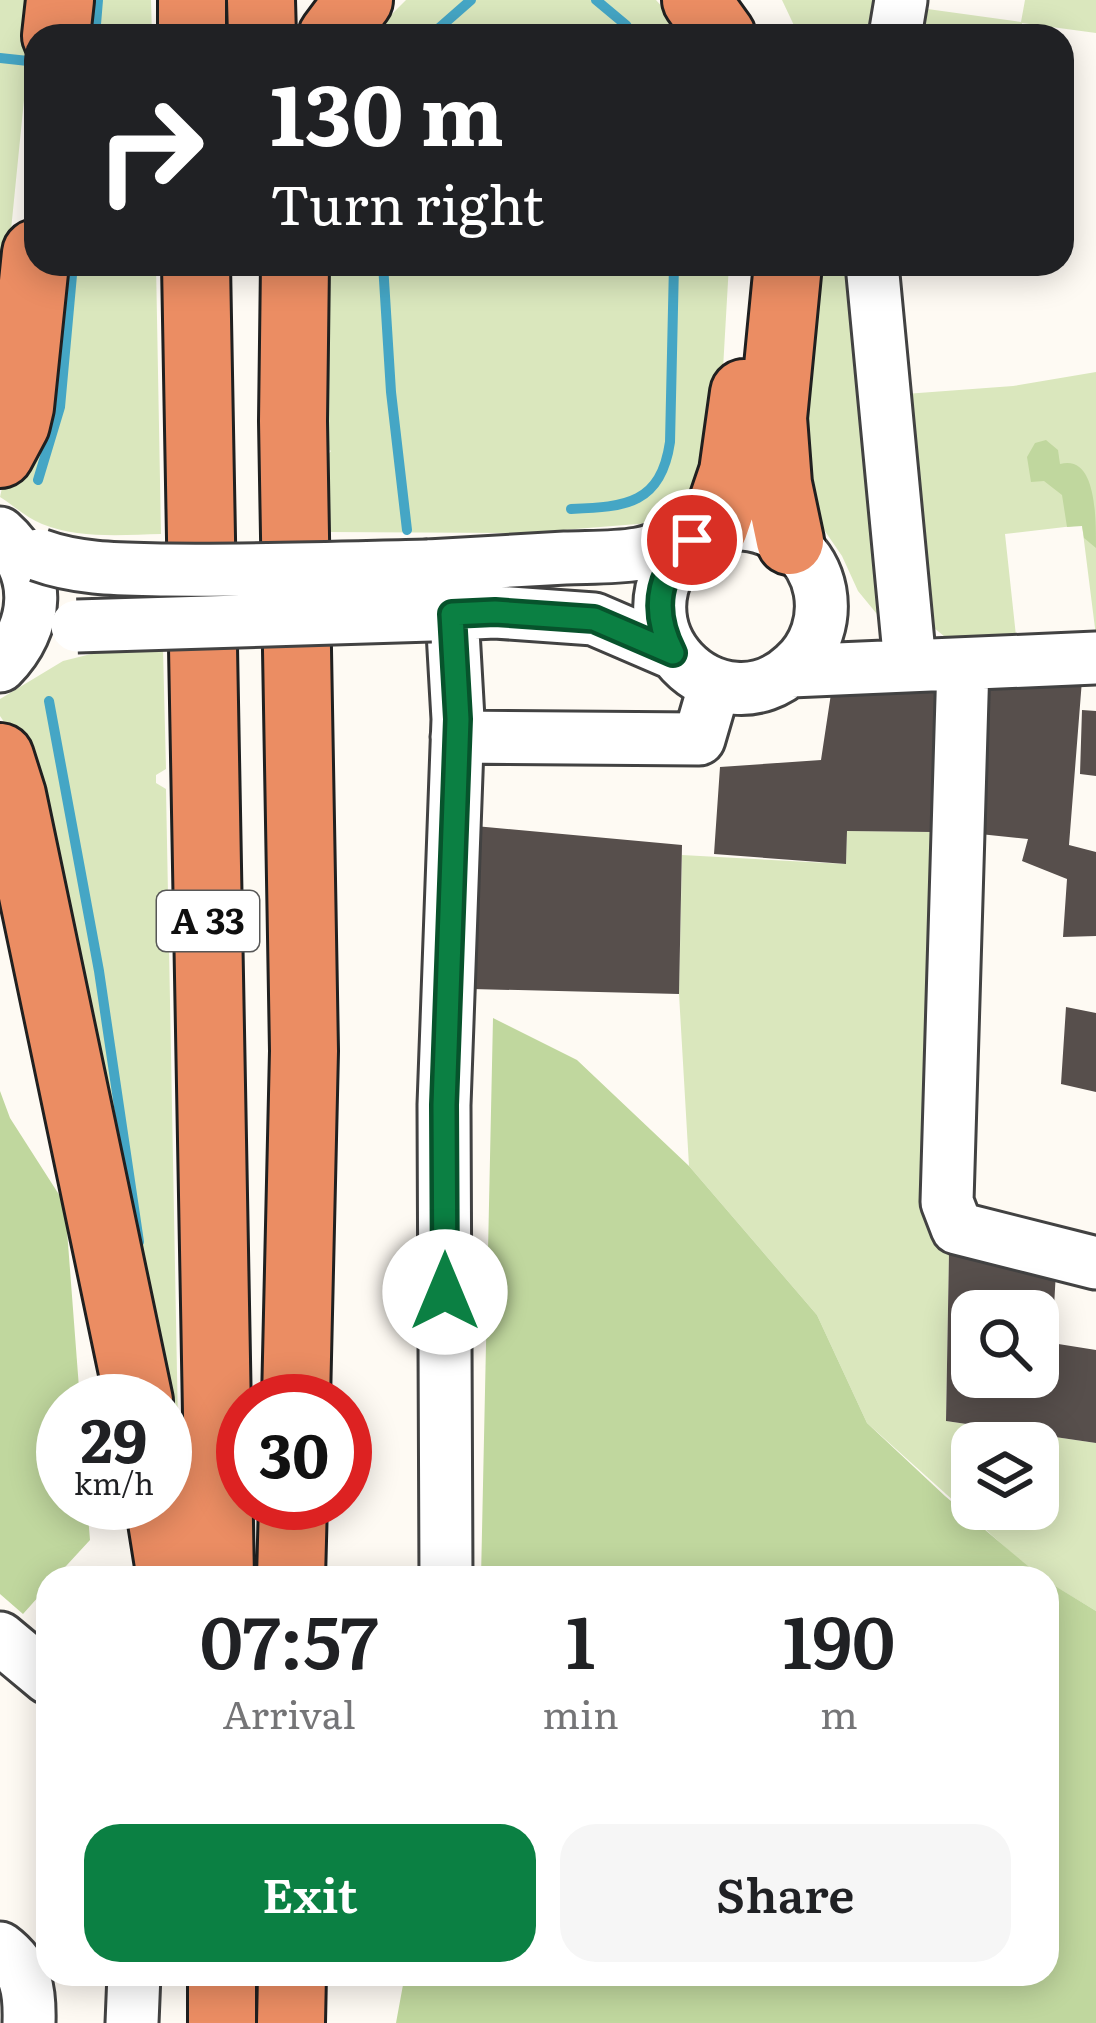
<!DOCTYPE html>
<html lang="en">
<head>
<meta charset="utf-8">
<style>
	body { margin:0; font-family:Literata,serif; background:#f6f6f6; color:#202124; height:100vh; display:flex; flex-direction:column; font-size:45px; white-space:nowrap }
	* { box-sizing:border-box; margin:0 }
	p { font-size:39px; color:#757577 }
	.icon { flex:none; width:66px; height:66px; fill:none; stroke:currentColor; stroke-width:2; stroke-linecap:round; stroke-linejoin:round }
	.map { position:relative; flex:1; overflow:hidden }
	.sheet { position:absolute; left:36px; top:1566px; width:1023px; height:420px; display:flex; flex-direction:column; background:#fff; border-radius:36px; box-shadow:0 6px 30px #0003 }
	.sheet>* { flex:none }
	.top-card { position:absolute; left:24px; top:24px; width:1050px; height:252px; border-radius:36px; box-shadow:0 6px 30px #0003; background:#202124; color:#fff; overflow:hidden }
	.controls { position:absolute; left:951px; top:1290px; display:grid; gap:24px }
	.controls a { display:grid; place-items:center; width:108px; height:108px; border-radius:24px; background:#fff; box-shadow:0 6px 30px #0003; font-size:60px }
	.speed { position:absolute; left:36px; top:1374px; display:flex; gap:24px; font-size:60px; font-weight:700; text-align:center }
	.speed>* { display:grid; place-content:center; width:156px; height:156px; border-radius:50%; background:#fff; box-shadow:0 6px 30px #0003; line-height:1 }
	.speed small { font-size:30px; font-weight:400 }
	.speed .limit { border:18px solid #d22; background:#fff; color:#111 }
	.pin { position:absolute; display:grid; place-items:center; width:102px; height:102px; color:#fff; margin:-51px; border:6px solid #fff; border-radius:50%; box-shadow:0 3px 12px #0007 }
	.me { position:absolute; width:132px; margin:-66px; rotate:0deg; stroke-linejoin:round; filter:drop-shadow(0 0 9px #0008) }
	.turn { display:flex; align-items:center; gap:42px; height:252px; padding:0 48px; font-size:54px }
	.turn .icon { width:156px; height:156px; stroke-width:2.5 }
	.turn b { display:block; font-size:84px; line-height:102px }
	.eta { display:flex; justify-content:space-evenly; align-items:center; height:204px; text-align:center }
	.eta b { font-size:72px; font-weight:600; line-height:84px }
	.cta { display:flex; gap:24px; margin-top:auto; padding:24px 48px }
	.cta a { flex:1; height:138px; border-radius:36px; background:#0b8043; color:#fff; font-size:48px; font-weight:600; line-height:138px; text-align:center }
	.cta a+a { background:#f6f6f6; color:#202124 }
	.map>svg:first-child { display:block }
	.green { fill:#dae7bd; fill-rule:evenodd }
	.forest { fill:#c0d79e }
	.lines { fill:none; stroke-linecap:round; stroke-linejoin:round }
	.stream { stroke:#45a6c5; stroke-width:10 }
	.building { fill:#574f4c; fill-rule:evenodd }
	.minor-casing { stroke:#424242; stroke-width:57 }
	.highway-casing { stroke:#202020; stroke-width:72 }
	.minor { stroke:#fff; stroke-width:51 }
	.highway { stroke:#eb8d63; stroke-width:66 }
	.minor-bridge-casing { stroke:#424242; stroke-width:57; stroke-linecap:butt }
	.minor-bridge { stroke:#fff; stroke-width:51 }
	.route-casing { stroke:#07532c; stroke-width:30 }
	.route { stroke:#0b8043; stroke-width:21 }
	.labels { text-anchor:middle; stroke-width:12; stroke-linejoin:round; paint-order:stroke }
	.shield { fill:#fff; stroke:#575757; stroke-width:3 }
	.shield-label { font-size:36px; font-weight:bold; fill:#0f0f0f }
</style>
</head>
<body>
<div class="map">
<svg width="1096" height="2023" viewBox="0 0 1096 2023">
	<rect width="100%" height="100%" fill="#fefaf3"/>
	<path class="green" d="M 0,0 L 34,0 L 0,340 Z
		M 77,0 L 151,0 L 152,36 L 73,36 Z
		M 406,0 L 656,0 L 688,36 L 370,36 Z
		M 782,0 L 880,0 L 871,36 L 799,36 Z
		M 1025,0 L 1096,0 L 1096,33 L 1022,23 L 1020,36 L 909,36 L 913,7 L 1021,22 Z
		M 51,264 L 156,264 L 161,534 C 123,535 78,539 42,524 C 27,518 14,506 0,497 Z
		M 322,264 L 729,264 L 718,456 L 687,507 L 650,523 L 525,533 L 327,532 L 325,458 L 331,451 L 325,447 Z
		M 814,264 L 847,264 L 854,373 L 861,379 L 881,619 L 858,591 L 842,556 L 818,521 L 794,448 Z
		M 1096,372 L 1096,636 L 1082,525 L 1005,534 L 1016,636 L 949,640 L 934,628 L 905,394 L 1013,386 Z
		M 163,649 L 166,769 L 156,775 L 156,783 L 166,789 L 179,1479 L 171,1479 L 165,1446 L 165,1401 L 11,732 L 0,716 L 0,699 L 63,661 L 107,650 Z
		M 847,831 L 932,832 L 949,1253 L 946,1421 L 1096,1443 L 1096,1611 L 1035,1574 L 867,1423 L 817,1315 L 689,1166 L 679,994 L 682,855 L 846,864 ZM 972,1443 L 1038,1443 L 1038,1509 L 972,1509 Z"/>
	<path class="forest" d="M 1046,440 L 1058,450 L 1060,464 C 1096,454 1096,515 1096,548 L 1084,538 L 1082,526 L 1067,527 L 1062,495 L 1044,481 L 1031,482 L 1027,457 L 1035,443 Z
		M 493,1018 L 577,1060 L 689,1166 L 817,1315 L 867,1423 L 945,1496 L 1042,1578 L 481,1578 Z
		M 0,1091 L 10,1118 L 65,1204 L 80,1401 L 63,1401 L 63,1503 L 87,1503 L 90,1540 L 55,1578 L 48,1578 L 48,1586 L 23,1614 L 0,1594 Z
		M 1047,1581 L 1096,1611 L 1096,2023 L 396,2023 L 405,1974 L 1047,1974 Z"/>
	<g class="lines">
		<path class="stream" d="M 596,0 L 626,25 L 633,36
			M 95,36 L 98,0
			M 430,36 L 471,0
			M 0,58 L 28,61
			M 383,264 L 391,392 L 407,530
			M 38,480 L 60,407 L 73,264
			M 571,509 C 626,507 661,504 670,442 L 674,264
			M 49,701 L 99,971 L 139,1242
			M 167,1402 L 176,1451"/>
	</g>
	<path class="building" d="M 1082,680 L 1069,845 L 1096,852 L 1096,936 L 1063,937 L 1067,879 L 1022,861 L 1028,839 L 970,833 L 977,688 Z
		M 832,687 L 940,689 L 932,832 L 847,831 L 846,864 L 714,854 L 720,767 L 821,760 Z
		M 1082,710 L 1096,711 L 1096,776 L 1080,774 Z
		M 475,826 L 682,845 L 679,994 L 472,989 Z
		M 1066,1007 L 1096,1013 L 1096,1092 L 1061,1084 Z
		M 949,1253 L 1056,1271 L 1052,1343 L 1096,1350 L 1096,1443 L 946,1421 ZM 972,1311 L 1038,1311 L 1038,1377 L 972,1377 Z"/>
	<g class="lines">
		<defs>
			<path id="minor" d="M 895,36 L 901,0
				M 872,264 L 910,664
				M 0,533 C 43,571 39,627 0,666
				M 428,566 C 473,563 519,561 565,558 C 589,557 614,558 638,554 C 670,548 715,523 743,524 C 781,527 813,554 820,591 C 825,619 816,647 795,666 C 721,736 603,628 691,540
				M 431,615 L 495,612 L 594,619 L 673,653
				M 963,664 L 947,1202 L 957,1228 L 1096,1263
				M 791,671 L 1096,658
				M 457,737 L 699,739 L 715,684
				M 446,1578 L 444,1105 L 458,719 L 452,614
				M 0,1638 L 48,1678
				M 0,1948 C 27,1968 30,1991 29,2023
				M 132,2023 L 134,1974"/>
			<path id="highway" d="M 192,0 L 192,36
				M 261,0 L 262,36
				M 696,0 L 722,36
				M 56,36 L 60,0
				M 332,36 L 359,0
				M 196,264 L 220,1578
				M 295,264 L 293,421 L 304,1051 L 296,1401
				M 788,264 L 773,418 L 778,484 L 790,541
				M 0,454 L 16,424 L 20,407 L 36,253
				M 714,528 L 733,472 L 744,393
				M 0,757 L 12,795 L 139,1401
				M 159,1503 L 171,1578
				M 291,1578 L 293,1503
				M 222,2023 L 222,1974
				M 291,2023 L 292,1974"/>
		</defs>
		<use href="#minor" class="minor-casing"/>
		<use href="#highway" class="highway-casing"/>
		<use href="#minor" class="minor"/>
		<use href="#highway" class="highway"/>
		<defs>
			<path id="minor-bridge" d="M 39,555 C 80,570 124,569 167,570 C 254,571 341,568 428,566
				M 77,626 L 431,615"/>
		</defs>
		<use href="#minor-bridge" class="minor-bridge-casing"/>
		<use href="#minor-bridge" class="minor-bridge"/>
	</g>
	<g class="lines">
		<defs>
			<path id="route" d="M 445,1292 L 444,1105 L 458,719 L 452,614 L 495,612 L 594,619 L 673,653 C 651,610 657,574 692,540"/>
		</defs>
		<use href="#route" class="route-casing"/>
		<use href="#route" class="route"/>
	</g>
	<g class="labels">
		<rect class="shield" x="157" y="891" width="102" height="60" rx="9"/>
		<g class="shield-label">
			<text x="208" y="934">A 33</text>
		</g>
	</g>
</svg>
<div class="controls">
<a><svg class="icon" aria-label="search" viewBox="0 0 24 24"><circle cx="10" cy="10" r="6"/><path d="M15 15l6 6"/></svg></a>
<a><svg class="icon" aria-label="layers" viewBox="0 0 24 24"><path d="M12 4l9 5-9 5-9-5zM3 14l9 5 9-5"/></svg></a>
</div>
<div class="speed"><div>29<small>km/h</small></div><div class="limit">30</div></div>
<div class="pin" style="left:692px;top:540px;background:#d93025"><svg class="icon" aria-label="arrive" viewBox="0 0 24 24"><path d="M6 21V4h12l-3 4 3 4H6"/></svg></div>
<svg class="me" style="left:445px;top:1292px" viewBox="-20 -20 40 40"><circle r="19" fill="#fff"/><path d="M0-13L10 11 0 6-10 11z" fill="#0b8043"/></svg>
<div class="top-card">
<div class="turn"><svg class="icon" aria-label="right" viewBox="0 0 24 24"><path d="M7 20v-9h11M14 6l5 5-5 5"/></svg><div><b>130 m</b>Turn right</div></div>
</div>
<section class="sheet">
<div class="eta">
<div><b>07:57</b><p>Arrival</p></div>
<div><b>1</b><p>min</p></div>
<div><b>190</b><p>m</p></div>
</div>
<div class="cta"><a>Exit</a><a>Share</a></div>
</section>
</div>
</body>
</html>
